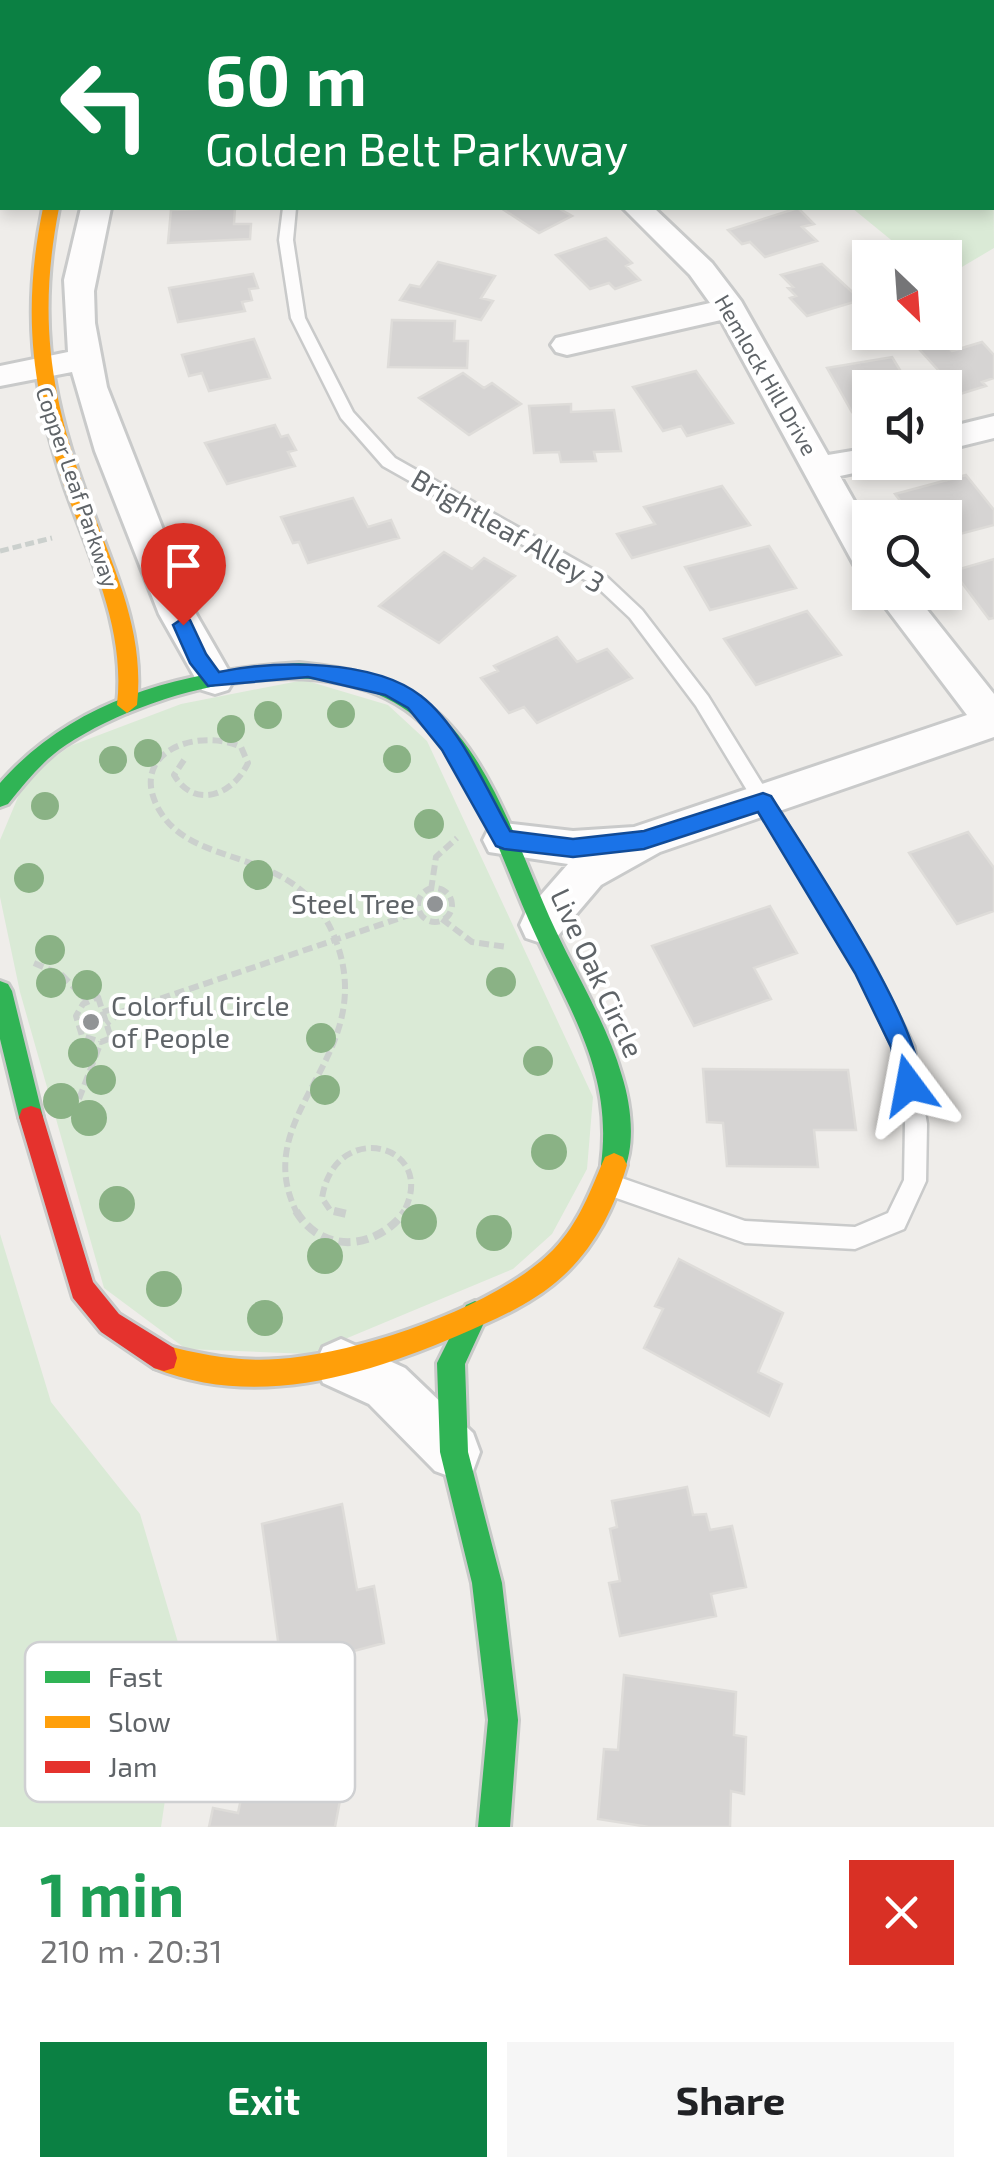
<!DOCTYPE html>
<html lang="en">
<head>
<meta charset="utf-8">
<style>
	body { margin:0; font-family:"Exo 2",sans-serif; background:#f6f6f6; color:#202124; height:100vh; display:flex; flex-direction:column; font-size:38px; white-space:nowrap }
	* { box-sizing:border-box; margin:0 }
	p { font-size:32px; color:#757577 }
	.icon { flex:none; width:55px; height:55px; fill:none; stroke:currentColor; stroke-width:2; stroke-linecap:round; stroke-linejoin:round }
	.map { position:relative; height:1827px; overflow:hidden }
	.drawer { display:flex; flex-direction:column; background:#fff; flex:1 }
	.drawer>* { flex:none }
	.hud { position:absolute; left:0px; top:0px; width:995px; height:210px; box-shadow:0 5px 15px #0003; background:#0b8043; color:#fff; overflow:hidden }
	.needle { width:65px; rotate:155deg }
	.controls { position:absolute; left:852px; top:240px; display:grid; gap:20px }
	.controls a { display:grid; place-items:center; width:110px; height:110px; border-radius:0px; background:#fff; box-shadow:0 5px 15px #0003; font-size:50px }
	.pin { position:absolute; display:grid; place-items:center; width:85px; height:85px; color:#fff; margin:-102px -42px; border-radius:50% 50% 50% 0; rotate:-45deg; box-shadow:0 0 10px #0007 }
	.pin .icon { rotate:45deg }
	.me { position:absolute; width:110px; margin:-55px; rotate:347deg; stroke-linejoin:round; filter:drop-shadow(0 0 8px #0008) }
	.turn { display:flex; align-items:center; gap:35px; height:210px; padding:0 40px; font-size:45px }
	.turn .icon { width:130px; height:130px; stroke-width:2.5 }
	.turn b { display:block; font-size:70px; line-height:85px }
	.round { display:grid; place-items:center; flex:none; width:105px; height:105px; border-radius:0px; background:#f6f6f6 }
	.head { display:flex; align-items:center; justify-content:space-between; height:170px; padding:0 40px }
	h1 { font-size:60px; font-weight:700; line-height:75px; color:#1e9e55 }
	.action { display:flex; gap:20px; margin-top:auto; padding:20px 40px }
	.action a { flex:1; height:115px; border-radius:0px; background:#0b8043; color:#fff; font-size:40px; font-weight:700; line-height:115px; text-align:center }
	.action a+a { background:#f6f6f6; color:#202124 }
	.map>svg:first-child { display:block }
	.green { fill:#daead6 }
	.building { fill:#d6d4d3; stroke:#dedcd9; stroke-width:2.5 }
	.lines { fill:none; stroke-linecap:round; stroke-linejoin:round }
	.lane-casing { stroke:#c9caca; stroke-width:5 }
	.street-casing { stroke:#c9caca; stroke-width:6 }
	.fast-casing { stroke:#c9cac9; stroke-width:6 }
	.slow-casing { stroke:#c9cac9; stroke-width:6 }
	.jam-casing { stroke:#c9cac9; stroke-width:6 }
	.path-far3 { stroke:#cbd0cd; stroke-width:4; stroke-dasharray:6 4; stroke-linecap:butt }
	.path-far2 { stroke:#cbd0cd; stroke-width:5; stroke-dasharray:9 4; stroke-linecap:butt }
	.path-far1 { stroke:#cbd0cd; stroke-width:6; stroke-dasharray:10 5; stroke-linecap:butt }
	.path { stroke:#cbd0cd; stroke-width:8; stroke-dasharray:12 6; stroke-linecap:butt }
	.lane { fill:#fdfcfc; fill-rule:evenodd }
	.street { fill:#fdfcfc; fill-rule:evenodd }
	.fast { fill:#30b455; fill-rule:evenodd }
	.slow { fill:#ff9f0a; fill-rule:evenodd }
	.jam { fill:#e5322d; fill-rule:evenodd }
	.tree { fill:#8ab285 }
	.route { fill:#1a73e8; stroke:#114b97; stroke-width:2.5 }
	.poi-dot { fill:#919496; stroke:#fff; stroke-width:4 }
	.labels { text-anchor:middle; stroke-width:8; stroke-linejoin:round; paint-order:stroke }
	.far-street-label { font-size:22px; fill:#5f6468; stroke:#fff }
	.street-label { font-size:28px; fill:#5f6468; stroke:#fff }
	.poi-label { font-size:28px; fill:#5f6468; stroke:#fff; text-anchor:end }
	.key { fill:#fff; stroke:#cfd0d2; stroke-width:2.5 }
	.key-label { font-size:28px; fill:#5f6468 }
</style>
</head>
<body>
<div class="map">
<svg width="994" height="1827" viewBox="0 0 994 1827">
	<rect width="100%" height="100%" fill="#efedea"/>
	<path class="green" d="M 993,116 L 994,248 L 945,277 L 945,258 L 912,257 L 852,208 L 992,208 Z
		M 304,680 L 388,705 L 427,741 L 593,1097 L 587,1169 L 552,1234 L 513,1269 L 309,1354 L 186,1349 L 104,1288 L 20,992 L 0,897 L 0,840 L 26,778 L 70,746 L 181,704 Z
		M 0,1234 L 51,1402 L 140,1514 L 185,1666 L 161,1827 L 0,1827 Z"/>
	<path class="building" d="M 235,208 L 234,224 L 251,224 L 250,239 L 168,243 L 171,210 Z
		M 501,208 L 558,208 L 572,216 L 539,233 Z
		M 798,208 L 814,224 L 802,227 L 817,241 L 765,257 L 750,242 L 742,244 L 728,230 Z
		M 606,238 L 632,263 L 626,266 L 640,280 L 615,289 L 609,283 L 590,289 L 556,255 Z
		M 438,262 L 495,276 L 481,298 L 493,301 L 481,320 L 400,300 L 410,285 L 420,287 Z
		M 822,264 L 861,300 L 807,316 L 790,298 L 796,296 L 788,288 L 793,287 L 781,275 Z
		M 253,274 L 258,288 L 249,289 L 252,300 L 242,302 L 245,311 L 178,322 L 169,288 Z
		M 392,320 L 455,321 L 454,341 L 468,341 L 467,368 L 388,367 Z
		M 254,339 L 270,378 L 209,391 L 202,373 L 189,376 L 182,355 Z
		M 942,341 L 952,351 L 982,342 L 994,355 L 994,378 L 982,382 L 986,386 L 960,394 L 918,348 Z
		M 892,357 L 911,388 L 870,388 L 870,409 L 852,412 L 827,368 Z
		M 696,371 L 733,423 L 687,436 L 681,426 L 663,431 L 633,387 Z
		M 463,373 L 484,388 L 492,383 L 521,404 L 469,435 L 419,398 Z
		M 571,404 L 571,412 L 614,410 L 621,451 L 594,452 L 596,461 L 561,462 L 559,452 L 534,453 L 529,406 Z
		M 275,425 L 281,437 L 288,435 L 296,450 L 288,452 L 295,466 L 227,484 L 205,443 Z
		M 966,475 L 994,510 L 994,525 L 945,538 L 945,518 L 913,518 L 895,494 Z
		M 722,486 L 750,525 L 632,558 L 617,534 L 655,524 L 644,507 Z
		M 353,498 L 368,527 L 391,520 L 399,538 L 308,563 L 299,542 L 293,543 L 281,517 Z
		M 769,546 L 796,588 L 710,610 L 685,567 Z
		M 444,552 L 472,569 L 484,558 L 515,576 L 439,643 L 379,606 Z
		M 994,559 L 994,618 L 989,619 L 953,571 Z
		M 807,611 L 841,655 L 756,685 L 724,639 Z
		M 557,637 L 577,662 L 607,649 L 632,678 L 537,723 L 524,707 L 509,713 L 481,678 L 498,671 L 494,666 Z
		M 968,832 L 994,868 L 994,911 L 957,924 L 909,853 Z
		M 770,906 L 797,953 L 754,968 L 771,999 L 694,1026 L 652,946 Z
		M 703,1069 L 848,1070 L 856,1130 L 814,1130 L 818,1167 L 727,1166 L 723,1123 L 707,1122 Z
		M 679,1259 L 783,1313 L 758,1372 L 782,1384 L 769,1416 L 644,1348 L 663,1309 L 655,1306 Z
		M 687,1487 L 693,1515 L 706,1514 L 710,1530 L 732,1526 L 746,1587 L 711,1594 L 716,1616 L 620,1636 L 609,1583 L 620,1581 L 610,1529 L 617,1527 L 612,1501 Z
		M 342,1504 L 357,1590 L 374,1586 L 384,1643 L 282,1670 L 262,1524 Z
		M 624,1675 L 736,1692 L 734,1735 L 746,1737 L 744,1794 L 731,1791 L 730,1827 L 649,1827 L 598,1819 L 604,1749 L 618,1750 Z
		M 269,1727 L 351,1742 L 335,1827 L 209,1827 L 213,1808 L 238,1813 L 250,1756 L 263,1758 Z"/>
	<g class="lines">
		<defs>
			<path id="lane" d="M 283,208 L 296,208 L 293,240 L 305,318 L 353,412 L 395,458 L 608,578 L 642,610 L 708,696 L 871,960 L 914,1046 L 927,1124 L 926,1181 L 904,1229 L 855,1249 L 745,1243 L 605,1194 L 602,1186 L 605,1178 L 613,1175 L 745,1221 L 855,1227 L 888,1213 L 904,1180 L 905,1124 L 892,1046 L 857,972 L 696,706 L 630,618 L 596,586 L 383,466 L 341,418 L 291,318 L 279,240 Z"/>
			<path id="street" d="M 45,0 L 75,0 L 77,2 L 47,2 Z
				M 94,0 L 123,0 L 125,2 L 96,2 Z
				M 879,0 L 911,0 L 913,2 L 881,2 Z
				M 992,22 L 994,22 L 994,38 L 992,38 Z
				M 81,208 L 111,208 L 94,291 L 95,323 L 107,387 L 196,614 L 234,680 L 228,690 L 215,694 L 202,690 L 159,614 L 95,451 L 72,372 L 0,386 L 0,366 L 68,352 L 64,280 Z
				M 623,208 L 654,208 L 712,263 L 741,301 L 828,455 L 870,448 L 870,462 L 885,462 L 882,467 L 840,476 L 870,529 L 870,574 L 857,570 L 721,320 L 567,355 L 556,352 L 551,345 L 556,338 L 710,303 L 690,275 Z
				M 994,416 L 994,438 L 945,450 L 945,428 Z
				M 874,592 L 913,592 L 994,694 L 994,737 L 660,852 L 601,885 L 556,938 L 541,943 L 526,938 L 520,925 L 526,912 L 568,864 L 489,852 L 483,840 L 489,828 L 504,823 L 573,831 L 634,827 L 967,715 Z
				M 341,1339 L 405,1368 L 473,1433 L 480,1452 L 473,1471 L 454,1478 L 435,1471 L 369,1404 L 323,1383 L 315,1365 L 323,1347 Z"/>
			<path id="fast" d="M 299,663 C 349,668 394,676 434,710 C 493,759 523,861 555,929 C 578,978 607,1024 622,1076 C 631,1105 636,1144 623,1173 L 614,1177 L 605,1173 L 601,1165 C 613,1075 572,1015 536,936 C 503,866 480,778 422,723 C 336,641 155,686 66,745 C 43,760 25,783 8,804 L 0,807 L 0,783 C 75,697 188,670 299,663 Z
				M 0,981 L 8,984 L 12,991 L 43,1117 L 40,1125 L 31,1128 L 22,1125 L 19,1117 L 0,1039 Z
				M 475,1301 L 484,1305 L 488,1314 L 465,1364 L 468,1452 L 502,1583 L 518,1720 L 510,1827 L 478,1827 L 488,1720 L 472,1583 L 440,1452 L 437,1363 L 466,1305 Z"/>
			<path id="slow" d="M 43,208 L 59,208 C 39,310 48,387 83,485 C 108,557 146,626 137,705 L 127,713 L 117,705 C 126,627 89,557 64,485 C 31,387 22,310 43,208 Z
				M 614,1153 L 623,1157 L 627,1165 C 615,1206 595,1247 563,1276 C 533,1304 494,1320 457,1336 C 363,1376 255,1409 154,1368 L 151,1358 L 154,1348 L 164,1345 C 202,1355 239,1362 278,1359 C 357,1354 497,1307 553,1250 C 580,1222 590,1191 605,1157 Z"/>
			<path id="jam" d="M 31,1106 L 40,1109 L 43,1117 L 93,1282 L 119,1314 L 174,1348 L 177,1358 L 174,1368 L 164,1371 L 154,1368 L 101,1332 L 73,1298 L 19,1117 L 22,1109 Z"/>
		</defs>
		<use href="#lane" class="lane-casing"/>
		<use href="#street" class="street-casing"/>
		<use href="#fast" class="fast-casing"/>
		<use href="#slow" class="slow-casing"/>
		<use href="#jam" class="jam-casing"/>
		<path class="path-far3" d="M 285,2 L 289,0"/>
		<path class="path-far2" d="M 0,551 L 52,538"/>
		<path class="path-far1" d="M 184,760 L 174,775 C 195,810 233,795 248,763 L 241,747 C 201,728 131,749 156,804 C 190,876 297,838 336,941 C 380,1058 246,1113 297,1213
			M418 905a17 17 0 1 1 34 0a17 17 0 1 1-34 0Z
			M 431,890 L 436,857 L 457,838
			M 442,919 L 472,942 L 507,947
			M 34,963 L 62,975 L 87,1001
			M 98,997 L 111,1038 L 101,1042 L 82,1036 L 76,1016 L 83,1004 Z
			M 103,1012 L 112,1009 L 119,1014 L 106,1024
			M 118,1013 L 418,912
			M 79,1099 L 101,1042
			M 344,1213 L 330,1210 L 322,1198 C 335,1116 441,1145 403,1213"/>
		<path class="path" d="M 296,1211 C 322,1255 377,1250 405,1211
			M 334,1211 L 351,1215"/>
		<use href="#lane" class="lane"/>
		<use href="#street" class="street"/>
		<use href="#fast" class="fast"/>
		<use href="#slow" class="slow"/>
		<use href="#jam" class="jam"/>
	</g>
	<g class="tree">
		<circle cx="341" cy="714" r="14"/>
		<circle cx="268" cy="715" r="14"/>
		<circle cx="231" cy="729" r="14"/>
		<circle cx="148" cy="753" r="14"/>
		<circle cx="397" cy="759" r="14"/>
		<circle cx="113" cy="760" r="14"/>
		<circle cx="45" cy="806" r="14"/>
		<circle cx="429" cy="824" r="15"/>
		<circle cx="258" cy="875" r="15"/>
		<circle cx="29" cy="878" r="15"/>
		<circle cx="50" cy="950" r="15"/>
		<circle cx="501" cy="982" r="15"/>
		<circle cx="51" cy="983" r="15"/>
		<circle cx="87" cy="985" r="15"/>
		<circle cx="321" cy="1038" r="15"/>
		<circle cx="83" cy="1053" r="15"/>
		<circle cx="538" cy="1061" r="15"/>
		<circle cx="101" cy="1080" r="15"/>
		<circle cx="325" cy="1090" r="15"/>
		<circle cx="61" cy="1101" r="18"/>
		<circle cx="89" cy="1118" r="18"/>
		<circle cx="549" cy="1152" r="18"/>
		<circle cx="117" cy="1204" r="18"/>
		<circle cx="419" cy="1222" r="18"/>
		<circle cx="494" cy="1233" r="18"/>
		<circle cx="325" cy="1256" r="18"/>
		<circle cx="164" cy="1289" r="18"/>
		<circle cx="265" cy="1318" r="18"/>
	</g>
	<path class="route" d="M 183,618 L 190,620 L 206,654 L 219,672 C 276,660 374,659 421,696 C 459,725 487,790 510,831 L 573,839 L 644,831 L 763,793 L 771,796 C 800,843 939,1047 918,1093 L 909,1096 L 901,1093 L 891,1047 L 855,973 L 758,812 L 644,849 L 573,857 L 504,849 L 496,846 L 442,750 L 408,708 L 385,695 L 308,677 L 208,686 L 190,663 L 173,625 Z"/>
	<g class="poi-dot">
		<circle cx="435" cy="904" r="10"/>
		<circle cx="91" cy="1022" r="10"/>
	</g>
	<g class="labels">
		<g class="far-street-label">
			<text transform="translate(766 375) rotate(60)" y="8">Hemlock Hill Drive</text>
			<text transform="translate(77 487) rotate(71)" y="8">Copper Leaf Parkway</text>
		</g>
		<g class="street-label">
			<text transform="translate(508 531) rotate(30)" y="10">Brightleaf Alley 3</text>
			<text transform="translate(597 973) rotate(65)" y="10">Live Oak Circle</text>
		</g>
		<g class="poi-label">
			<text x="415" y="914">Steel Tree</text>
			<text x="111" y="1016" text-anchor="start">Colorful Circle<tspan x="111" dy="32">of People</tspan></text>
		</g>
	</g>
	<rect x="25" y="1642" width="330" height="160" rx="15" class="key"/>
	<rect x="45" y="1671" width="45" height="12" fill="#30b455"/>
	<rect x="45" y="1716" width="45" height="12" fill="#ff9f0a"/>
	<rect x="45" y="1761" width="45" height="12" fill="#e5322d"/>
	<g class="key-label">
		<text x="108" y="1687">Fast</text>
		<text x="108" y="1732">Slow</text>
		<text x="108" y="1777">Jam</text>
	</g>
</svg>
<div class="controls">
<a><svg class="needle" viewBox="-14 -14 28 28"><path d="M0-13l5 13h-10z" fill="#e53935"/><path d="M0 13l5-13h-10z" fill="#757577"/></svg></a>
<a><svg class="icon" aria-label="sound" viewBox="0 0 24 24"><path d="M4 9h4l5-4v14l-5-4H4zM17 9q2 3 0 6"/></svg></a>
<a><svg class="icon" aria-label="search" viewBox="0 0 24 24"><circle cx="10" cy="10" r="6"/><path d="M15 15l6 6"/></svg></a>
</div>
<div class="pin" style="left:183px;top:625px;background:#d93025"><svg class="icon" aria-label="arrive" viewBox="0 0 24 24"><path d="M6 21V4h12l-3 4 3 4H6"/></svg></div>
<svg class="me" style="left:909px;top:1085px" viewBox="-20 -20 40 40"><path d="M0-17L14 15 0 8-14 15z" fill="#1a73e8" stroke="#fff" stroke-width="4"/></svg>
<div class="hud">
<div class="turn"><svg class="icon" aria-label="left" viewBox="0 0 24 24"><path d="M17 20v-9H6M10 6l-5 5 5 5"/></svg><div><b>60 m</b>Golden Belt Parkway</div></div>
</div>
</div>
<section class="drawer">
<div class="head"><div><h1>1 min</h1><p>210 m · 20:31</p></div><a class="round" style="background:#d93025;color:#fff"><svg class="icon" aria-label="close" viewBox="0 0 24 24"><path d="M6 6l12 12M18 6L6 18"/></svg></a></div>
<div class="action"><a>Exit</a><a>Share</a></div>
</section>
</body>
</html>
